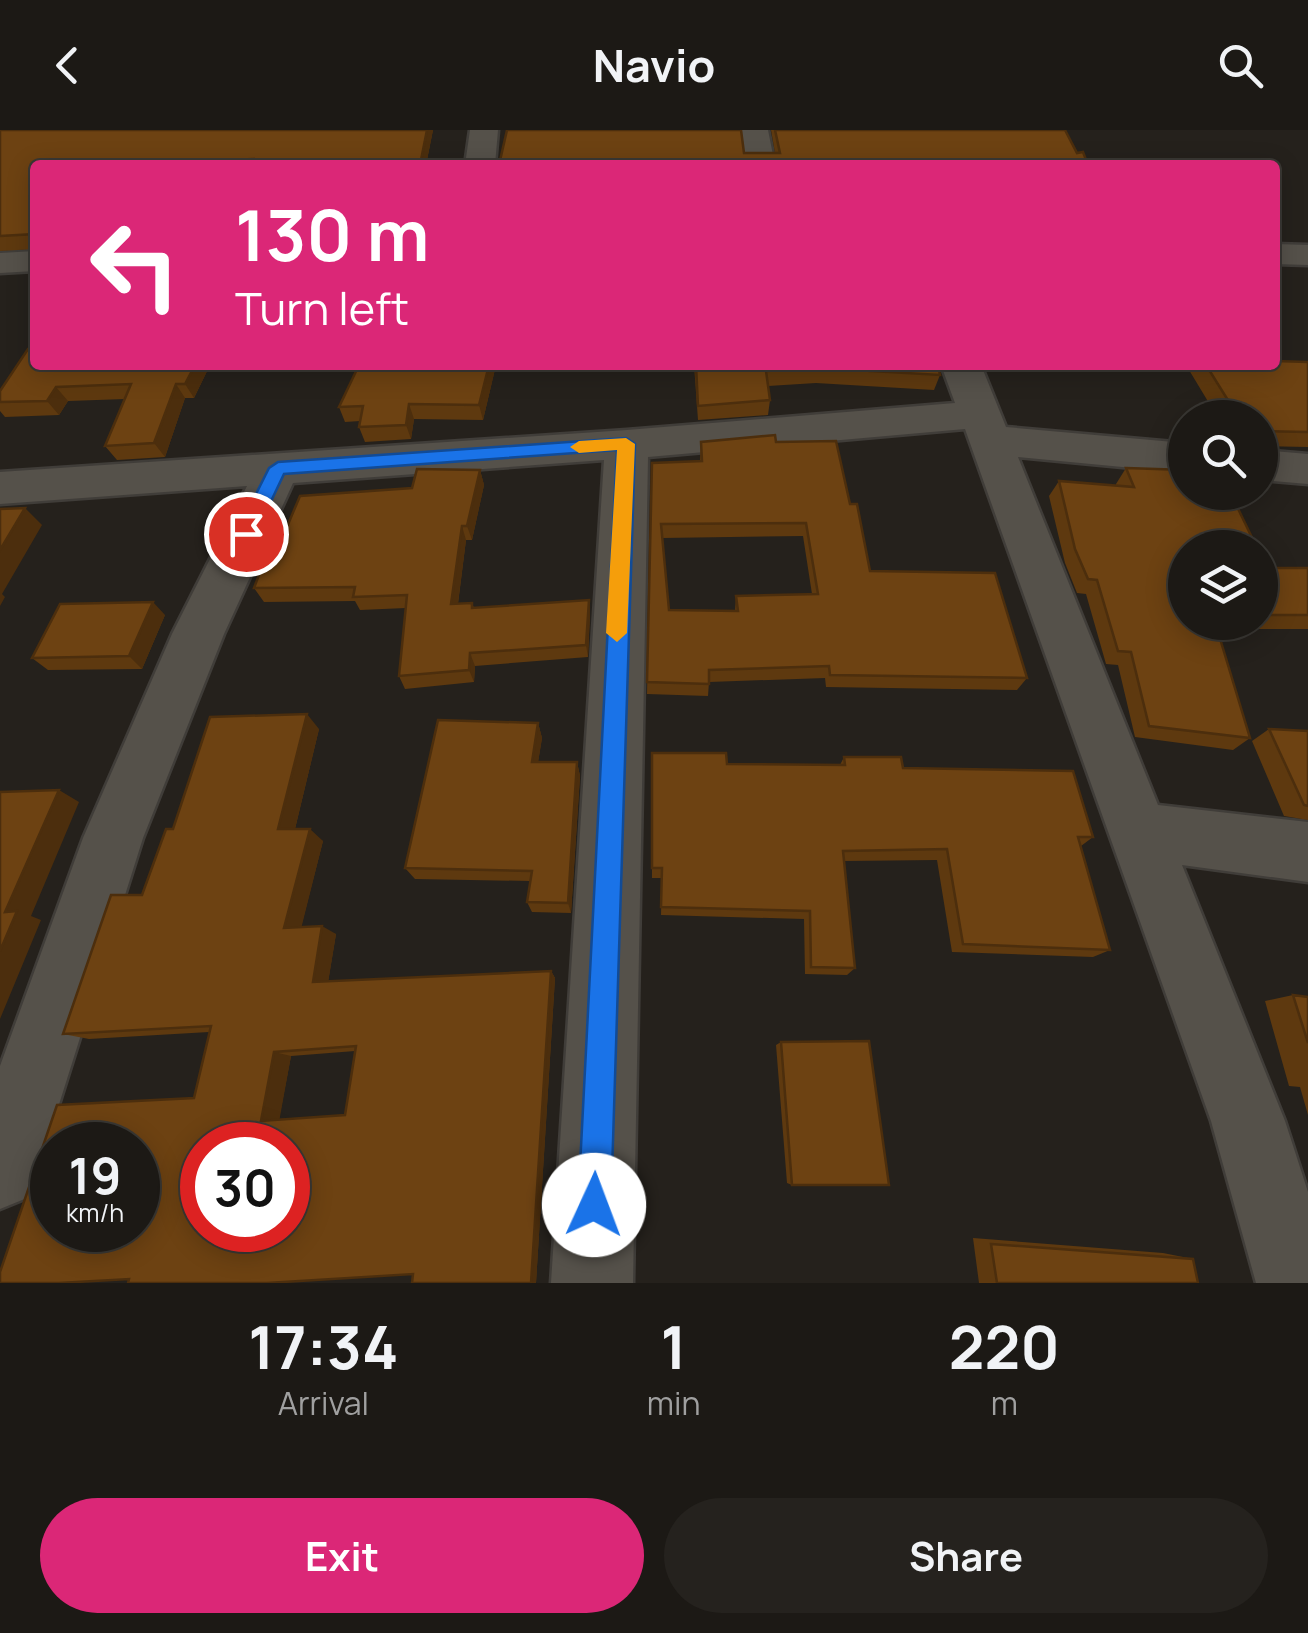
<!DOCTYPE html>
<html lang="en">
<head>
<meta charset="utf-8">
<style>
	body { margin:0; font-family:Manrope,sans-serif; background:#25221e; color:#f1f3f6; height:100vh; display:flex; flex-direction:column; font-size:38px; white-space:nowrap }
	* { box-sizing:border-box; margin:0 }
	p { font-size:32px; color:#a0a0a0 }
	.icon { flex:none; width:55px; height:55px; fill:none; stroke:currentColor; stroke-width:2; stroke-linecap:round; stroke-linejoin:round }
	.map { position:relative; height:1153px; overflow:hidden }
	.details { display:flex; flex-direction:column; background:#1c1915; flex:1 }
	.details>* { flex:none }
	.hud { position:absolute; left:30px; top:30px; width:1250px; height:210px; border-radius:10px; box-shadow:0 5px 25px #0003,0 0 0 2px #3a3834; background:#db2777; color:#fff; overflow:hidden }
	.fabs { position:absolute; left:1168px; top:270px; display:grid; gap:20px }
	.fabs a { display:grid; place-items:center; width:110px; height:110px; border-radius:50%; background:#1c1915; box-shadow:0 5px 25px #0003,0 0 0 2px #3a3834; font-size:50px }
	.speed { position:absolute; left:30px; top:992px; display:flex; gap:20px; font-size:50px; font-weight:700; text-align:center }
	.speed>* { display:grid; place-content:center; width:130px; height:130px; border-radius:50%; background:#1c1915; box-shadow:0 5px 25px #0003,0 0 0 2px #3a3834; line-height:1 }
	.speed small { font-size:25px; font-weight:400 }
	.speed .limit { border:15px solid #d22; background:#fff; color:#111 }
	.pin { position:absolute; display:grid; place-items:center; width:85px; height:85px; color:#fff; margin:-42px; border:5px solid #fff; border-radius:50%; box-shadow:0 2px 10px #0007 }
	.me { position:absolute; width:110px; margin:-55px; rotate:2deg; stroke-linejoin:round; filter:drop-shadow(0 0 8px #0008) }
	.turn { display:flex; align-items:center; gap:35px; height:210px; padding:0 40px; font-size:45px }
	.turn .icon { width:130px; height:130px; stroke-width:2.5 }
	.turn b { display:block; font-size:70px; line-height:85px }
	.eta { display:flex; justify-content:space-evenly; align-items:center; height:170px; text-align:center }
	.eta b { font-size:60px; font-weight:700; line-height:70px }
	.primary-button { display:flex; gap:20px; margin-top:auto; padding:20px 40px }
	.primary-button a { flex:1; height:115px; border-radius:60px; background:#db2777; color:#fff; font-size:40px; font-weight:700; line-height:115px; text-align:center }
	.primary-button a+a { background:#25221e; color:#f1f3f6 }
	header { display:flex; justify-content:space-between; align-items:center; height:130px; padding:0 40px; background:#1c1915; font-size:45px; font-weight:700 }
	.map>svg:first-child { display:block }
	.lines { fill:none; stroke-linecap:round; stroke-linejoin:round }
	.minor-casing { stroke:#403d39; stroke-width:5 }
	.minor { fill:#55514a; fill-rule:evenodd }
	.wall { fill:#5e390f; fill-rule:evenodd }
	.shaded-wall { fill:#4c2e0d }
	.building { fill:#6d4212; stroke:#4c2e0d; stroke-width:2.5; fill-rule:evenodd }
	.route { fill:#1a73e8; stroke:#114b97; stroke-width:2.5 }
	.slow { fill:#f59e0b }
</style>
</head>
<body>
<header><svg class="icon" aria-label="back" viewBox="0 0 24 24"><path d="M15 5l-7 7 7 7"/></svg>Navio<svg class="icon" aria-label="search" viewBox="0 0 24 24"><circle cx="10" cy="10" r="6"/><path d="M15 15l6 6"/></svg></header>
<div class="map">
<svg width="1308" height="1153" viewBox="0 0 1308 1153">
	<rect width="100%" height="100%" fill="#25211c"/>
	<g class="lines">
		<defs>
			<path id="minor" d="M 470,0 L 498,0 L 495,35 L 465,35 Z
				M 740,0 L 768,0 L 775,35 L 745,35 Z
				M 1275,114 L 1308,115 L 1308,135 L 1275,134 Z
				M 35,121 L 35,141 L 0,143 L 0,123 Z
				M 941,235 L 981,235 L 1006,297 L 1185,313 L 1185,343 L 1018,327 L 1158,675 L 1308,692 L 1308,752 L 1182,735 L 1285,991 L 1308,1062 L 1308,1153 L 1256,1153 L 1211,991 L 965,299 L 648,327 L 633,1153 L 551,1153 L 604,330 L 293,353 L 224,504 L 143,708 L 38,1041 L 27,1068 L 0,1079 L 0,936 L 83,708 L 172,504 L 247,356 L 0,374 L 0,342 L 627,300 L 955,273 Z
				M 1260,320 L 1308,324 L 1308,354 L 1260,350 Z"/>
		</defs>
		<use href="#minor" class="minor-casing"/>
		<use href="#minor" class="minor"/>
	</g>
	<path class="wall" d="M 0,0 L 433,0 L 426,35 L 35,35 L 35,119 L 0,121 Z
		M 771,0 L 1065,0 L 1077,23 L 744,23 L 775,23 Z
		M 1308,232 L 1308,317 L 1260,316 L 1260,288 L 1218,288 L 1186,235 L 1275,235 Z
		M 35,235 L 210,235 L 194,268 L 185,268 L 165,327 L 117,330 L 105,316 L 125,269 L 68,271 L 59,285 L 5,287 L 0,281 L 0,261 Z
		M 359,235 L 496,235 L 483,290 L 414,289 L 411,309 L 365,312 L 359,297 L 360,291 L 345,292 L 339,277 Z
		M 694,235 L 938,235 L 940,245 L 934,260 L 816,253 L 768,256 L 770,270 L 768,285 L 698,290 Z
		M 701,312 L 776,312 L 850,374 L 870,441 L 1027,548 L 1017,560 L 826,557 L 825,548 L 709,552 L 708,566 L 647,564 L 652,333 L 700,331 ZM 803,406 L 812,464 L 736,466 L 735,481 L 669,480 L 662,408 Z
		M 1126,338 L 1185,492 L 1260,492 L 1260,424 L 1267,438 L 1308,438 L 1308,499 L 1217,499 L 1250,608 L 1233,620 L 1135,607 L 1118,535 L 1106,534 L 1086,464 L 1077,463 L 1065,433 L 1049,366 L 1059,351 L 1116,356 L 1116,354 Z
		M 480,340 L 484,355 L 472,410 L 466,410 L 458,474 L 472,473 L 474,478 L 589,470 L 590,483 L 588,527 L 475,536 L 474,552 L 405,559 L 399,546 L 406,478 L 360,480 L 355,471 L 264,472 L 254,458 L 278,418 L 412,358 Z
		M 165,485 L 142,539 L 48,540 L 32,528 Z
		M 538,593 L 542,608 L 538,632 L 577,632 L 580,646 L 571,783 L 532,782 L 527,772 L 530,751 L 415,749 L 405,738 Z
		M 319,599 L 295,699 L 323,711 L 301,797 L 336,804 L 328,852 L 551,841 L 555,848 L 536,1153 L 412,1153 L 413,1144 L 194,968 L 209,902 L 89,909 L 63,904 L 142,765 L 173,699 ZM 355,921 L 345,985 L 279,989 L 291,926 Z
		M 1269,599 L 1308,601 L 1308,690 L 1284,686 L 1252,611 Z
		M 652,623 L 727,634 L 840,635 L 844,627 L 903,638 L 1093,707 L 1081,716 L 1110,820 L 1093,827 L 952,822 L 937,730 L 844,731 L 855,838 L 847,845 L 805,844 L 804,789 L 661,785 L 662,748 L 652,748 Z
		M 1293,865 L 1308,867 L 1308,985 L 1300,957 L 1289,956 L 1265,871 Z
		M 781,912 L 792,1055 L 787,1053 L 776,915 Z
		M 973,1108 L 1163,1123 L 1193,1129 L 1198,1153 L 979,1153 Z"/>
	<path class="shaded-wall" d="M 427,0 L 433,0 L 426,35 L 420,35 Z
		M 195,235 L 210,235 L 194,268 L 185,254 Z
		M 489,235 L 496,235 L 483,290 L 479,275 Z
		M 176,254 L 185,268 L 165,327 L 154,313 Z
		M 56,257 L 68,271 L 59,285 L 47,271 Z
		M 409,274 L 414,289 L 411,309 L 406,295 Z
		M 480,340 L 484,355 L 472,410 L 467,396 Z
		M 25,378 L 42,395 L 2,464 L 5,467 L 0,476 L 0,420 Z
		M 462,396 L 466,410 L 456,488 L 451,474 Z
		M 589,470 L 590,483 L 588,527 L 586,515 Z
		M 153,472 L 165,485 L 142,539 L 129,526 Z
		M 470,523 L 475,536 L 474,552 L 469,540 Z
		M 307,584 L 319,599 L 292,711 L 278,699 Z
		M 538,593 L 542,608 L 536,645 L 532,632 Z
		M 577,632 L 580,646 L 571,783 L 568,773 Z
		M 59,660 L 79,672 L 31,786 L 41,790 L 0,889 L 0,821 L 5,782 Z
		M 310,699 L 323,711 L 299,807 L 284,798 Z
		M 322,796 L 336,804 L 327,859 L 313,852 Z
		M 551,841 L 555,848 L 536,1153 L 531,1153 Z
		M 274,922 L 291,926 L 279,992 L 261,991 Z"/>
	<path class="building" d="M 0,0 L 427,0 L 420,35 L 250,35 L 253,29 L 161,32 L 159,35 L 35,35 L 35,104 L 0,106 Z
		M 507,0 L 741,0 L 744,23 L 780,23 L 775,0 L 1065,0 L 1077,23 L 1083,22 L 1088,35 L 499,35 Z
		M 35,217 L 35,235 L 195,235 L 185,254 L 176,254 L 154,313 L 105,316 L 131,254 L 56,257 L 47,271 L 0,272 L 0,261 L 28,219 L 34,219 Z
		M 1275,231 L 1308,232 L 1308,302 L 1260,301 L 1260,288 L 1239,288 L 1206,235 L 1275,235 Z
		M 359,235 L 489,235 L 479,275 L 409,274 L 406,295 L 359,297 L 363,276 L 339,277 Z
		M 696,235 L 938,235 L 940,245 L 819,238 L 766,241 L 770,270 L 698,276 Z
		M 775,305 L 776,312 L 836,311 L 850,374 L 857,374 L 870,441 L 995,443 L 1027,548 L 830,545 L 829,536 L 709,540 L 709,554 L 647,552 L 652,333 L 702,331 L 701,312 ZM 806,393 L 818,464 L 736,466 L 738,481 L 669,480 L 661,394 Z
		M 1126,338 L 1185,340 L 1185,362 L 1230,362 L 1257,418 L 1185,418 L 1185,492 L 1215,492 L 1250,608 L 1149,596 L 1131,522 L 1118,521 L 1097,450 L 1088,449 L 1075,419 L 1059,351 L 1134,357 Z
		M 417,339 L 480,340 L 467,396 L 462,396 L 451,474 L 472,473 L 472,478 L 589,470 L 586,515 L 470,523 L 469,540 L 399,546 L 407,465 L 353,467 L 355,457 L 254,458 L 270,415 L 278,418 L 300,366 L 412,358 Z
		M 25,378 L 0,420 L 0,379 Z
		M 1260,424 L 1267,438 L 1308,438 L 1308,485 L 1260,485 Z
		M 153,472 L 129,526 L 32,528 L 60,474 Z
		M 307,584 L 278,699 L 310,699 L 284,798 L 322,796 L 313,852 L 551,841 L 531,1153 L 412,1153 L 413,1144 L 267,1153 L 128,1153 L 129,1149 L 59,1153 L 0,1153 L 0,1142 L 57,975 L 194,968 L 211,896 L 63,904 L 111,765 L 142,765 L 166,699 L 173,699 L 210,587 ZM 356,916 L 345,985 L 261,991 L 274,922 ZM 52,1015 L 138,1015 L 138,1100 L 52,1100 ZM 202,1015 L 288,1015 L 288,1100 L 202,1100 Z
		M 438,590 L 538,593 L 532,632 L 577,632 L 568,773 L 527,772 L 532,741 L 405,738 Z
		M 1269,599 L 1308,601 L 1308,676 L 1304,675 Z
		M 652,623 L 726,623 L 727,634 L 845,635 L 844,627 L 901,627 L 903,638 L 1073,641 L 1093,707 L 1078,707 L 1110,820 L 963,814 L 947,719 L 843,721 L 855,838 L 811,837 L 810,781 L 661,777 L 662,738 L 652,738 Z
		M 59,660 L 5,782 L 17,781 L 0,821 L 0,662 Z
		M 1293,865 L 1308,867 L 1308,913 Z
		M 869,911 L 889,1055 L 792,1055 L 781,912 Z
		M 991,1114 L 1193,1129 L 1198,1153 L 997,1153 Z"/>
	<path class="route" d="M 626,308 L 635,314 L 611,1075 L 606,1087 L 594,1091 L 583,1087 L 578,1075 L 617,320 L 284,344 L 253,409 L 246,411 L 236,404 L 269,338 L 278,332 Z"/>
	<path class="slow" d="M 626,308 L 635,314 L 627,503 L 617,512 L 606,503 L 617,320 L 579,323 L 570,317 L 579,311 Z"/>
</svg>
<div class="fabs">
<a><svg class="icon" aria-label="search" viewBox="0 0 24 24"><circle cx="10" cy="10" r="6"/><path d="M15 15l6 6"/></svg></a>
<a><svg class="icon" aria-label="layers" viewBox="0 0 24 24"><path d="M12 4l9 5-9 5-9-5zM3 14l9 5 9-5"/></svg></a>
</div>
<div class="speed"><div>19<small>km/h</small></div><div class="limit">30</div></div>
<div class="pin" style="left:246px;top:404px;background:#d93025"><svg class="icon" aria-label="arrive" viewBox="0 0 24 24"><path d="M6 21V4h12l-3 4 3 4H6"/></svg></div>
<svg class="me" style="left:594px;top:1075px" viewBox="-20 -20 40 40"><circle r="19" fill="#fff"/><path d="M0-13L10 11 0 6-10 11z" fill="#1a73e8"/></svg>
<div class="hud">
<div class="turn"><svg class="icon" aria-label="left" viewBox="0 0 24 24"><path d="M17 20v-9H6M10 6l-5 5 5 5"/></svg><div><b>130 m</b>Turn left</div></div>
</div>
</div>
<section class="details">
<div class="eta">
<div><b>17:34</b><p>Arrival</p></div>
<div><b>1</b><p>min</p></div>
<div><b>220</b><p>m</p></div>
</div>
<div class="primary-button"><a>Exit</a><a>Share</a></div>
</section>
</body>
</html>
